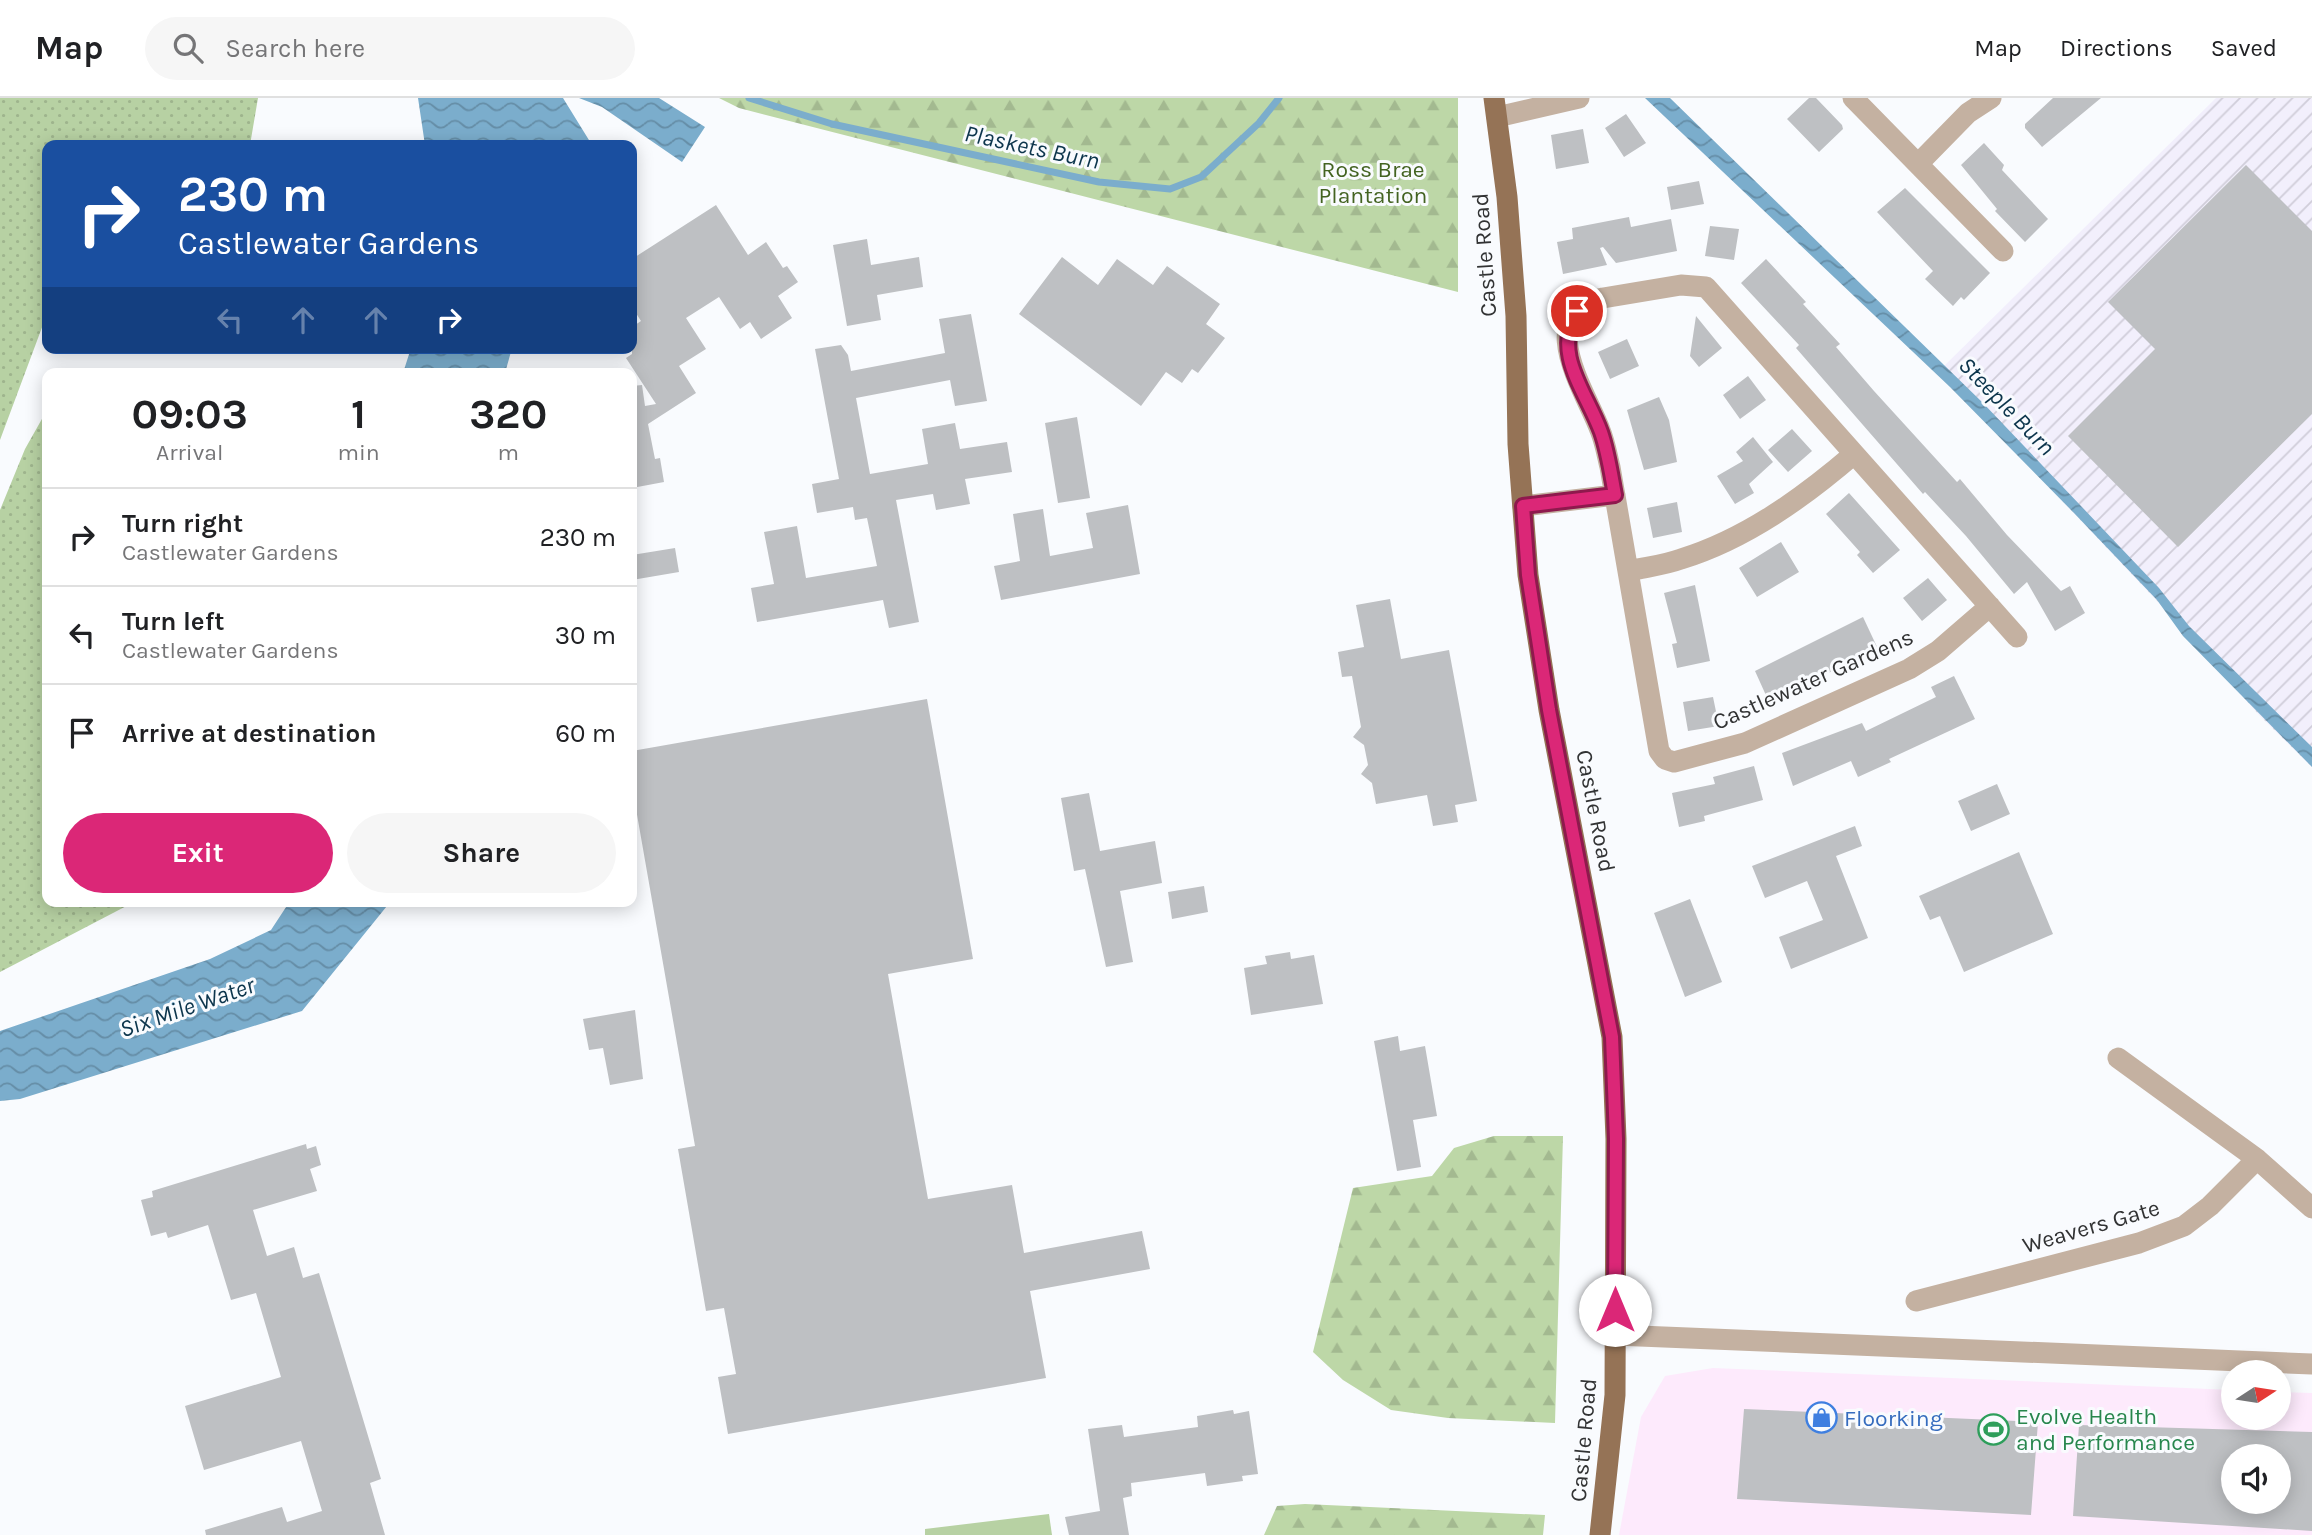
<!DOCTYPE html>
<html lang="en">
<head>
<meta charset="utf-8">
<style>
	body { margin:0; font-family:Karla,sans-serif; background:#f6f6f6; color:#202124; height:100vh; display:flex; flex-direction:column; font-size:26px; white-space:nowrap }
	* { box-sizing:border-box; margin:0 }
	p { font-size:23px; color:#757577 }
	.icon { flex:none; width:38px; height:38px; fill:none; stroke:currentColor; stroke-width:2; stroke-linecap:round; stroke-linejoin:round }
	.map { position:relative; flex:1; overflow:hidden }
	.side { position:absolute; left:42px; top:270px; width:595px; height:539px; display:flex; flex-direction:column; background:#fff; border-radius:14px; box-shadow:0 4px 18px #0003 }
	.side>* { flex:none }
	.hud { position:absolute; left:42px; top:42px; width:595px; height:214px; border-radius:14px; box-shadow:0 4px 18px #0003; background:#1a4fa0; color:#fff; overflow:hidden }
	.needle { width:46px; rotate:78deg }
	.tools { position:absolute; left:2221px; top:1262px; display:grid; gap:14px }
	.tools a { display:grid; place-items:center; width:70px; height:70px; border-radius:50%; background:#fff; box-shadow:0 4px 18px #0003; font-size:35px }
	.pin { position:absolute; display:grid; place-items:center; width:60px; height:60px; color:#fff; margin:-30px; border:4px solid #fff; border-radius:50%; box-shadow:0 2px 7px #0007 }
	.me { position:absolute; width:77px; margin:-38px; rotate:0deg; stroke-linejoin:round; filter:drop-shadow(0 0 5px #0008) }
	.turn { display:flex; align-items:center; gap:24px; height:147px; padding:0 21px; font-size:32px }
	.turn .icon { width:91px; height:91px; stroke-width:2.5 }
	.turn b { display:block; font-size:49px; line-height:60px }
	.lanes { display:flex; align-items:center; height:66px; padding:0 21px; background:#0003; justify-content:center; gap:35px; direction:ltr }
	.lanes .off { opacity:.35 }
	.eta { display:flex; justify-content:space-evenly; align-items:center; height:119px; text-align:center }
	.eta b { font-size:42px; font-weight:700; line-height:49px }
	.action { display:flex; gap:14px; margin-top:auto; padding:14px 21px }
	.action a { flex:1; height:80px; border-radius:42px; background:#db2777; color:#fff; font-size:28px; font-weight:700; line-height:80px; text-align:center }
	.action a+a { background:#f6f6f6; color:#202124 }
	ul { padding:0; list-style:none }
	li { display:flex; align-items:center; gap:21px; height:98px; padding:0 21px; border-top:2px solid #e0e0e0 }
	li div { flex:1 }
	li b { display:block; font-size:26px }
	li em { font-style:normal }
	header { display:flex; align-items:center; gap:42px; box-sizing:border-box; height:98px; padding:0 35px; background:#fff; border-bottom:2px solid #e0e0e0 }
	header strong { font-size:33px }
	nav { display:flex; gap:38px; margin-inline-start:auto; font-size:24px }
	.search { width:490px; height:63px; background:#f6f6f6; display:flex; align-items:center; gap:18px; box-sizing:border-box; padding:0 24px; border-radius:38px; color:#757577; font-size:26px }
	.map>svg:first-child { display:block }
	.commercial { fill:#fdeafc; fill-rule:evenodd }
	.industrial { fill:url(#industrial-furrows) }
	.grass { fill:url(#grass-dots) }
	.forest { fill:url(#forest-firs) }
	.pitch { fill:#b7d1a3 }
	.water { fill:url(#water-waves) }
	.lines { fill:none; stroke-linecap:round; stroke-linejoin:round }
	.stream { stroke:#7badcc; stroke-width:7 }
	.building { fill:#bec0c3; fill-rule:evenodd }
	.minor { stroke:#c4b1a1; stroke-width:21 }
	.major { stroke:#957356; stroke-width:21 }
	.route-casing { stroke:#8e194d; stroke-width:18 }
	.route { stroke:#db2777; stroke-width:12 }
	.labels { text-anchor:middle; stroke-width:6; stroke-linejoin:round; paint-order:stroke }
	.park-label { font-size:23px; fill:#436321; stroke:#f9fbfe }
	.street-label { font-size:23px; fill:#323334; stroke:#f9fbfe }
	.leisure-label { font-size:23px; fill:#27864d; stroke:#f9fbfe; text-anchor:start }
	.shop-label { font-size:23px; fill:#366cbe; stroke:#f9fbfe; text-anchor:start }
	.water-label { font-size:24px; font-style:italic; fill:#0c354c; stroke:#f9fbfe }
</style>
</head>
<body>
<header>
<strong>Map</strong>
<div class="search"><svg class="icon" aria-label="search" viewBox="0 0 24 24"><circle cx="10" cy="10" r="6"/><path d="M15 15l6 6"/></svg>Search here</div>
<nav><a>Map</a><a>Directions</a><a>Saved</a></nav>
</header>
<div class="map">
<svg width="2312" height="1437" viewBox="0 0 2312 1437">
	<defs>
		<pattern id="industrial-furrows" width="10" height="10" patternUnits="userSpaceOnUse" patternTransform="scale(1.75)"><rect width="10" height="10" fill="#f2effc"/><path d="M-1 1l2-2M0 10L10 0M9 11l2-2" fill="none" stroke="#d0cdd9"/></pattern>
		<pattern id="grass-dots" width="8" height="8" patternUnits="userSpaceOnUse" patternTransform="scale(1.75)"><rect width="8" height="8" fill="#b7d1a3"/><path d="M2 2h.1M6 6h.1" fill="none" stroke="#9eb48d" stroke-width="1.8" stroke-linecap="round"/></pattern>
		<pattern id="forest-firs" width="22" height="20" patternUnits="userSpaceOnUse" patternTransform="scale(1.75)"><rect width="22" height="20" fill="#bdd7a7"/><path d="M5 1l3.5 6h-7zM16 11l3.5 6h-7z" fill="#a3b990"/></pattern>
		<pattern id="water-waves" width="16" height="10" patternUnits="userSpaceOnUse" patternTransform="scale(1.75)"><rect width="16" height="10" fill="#7badcc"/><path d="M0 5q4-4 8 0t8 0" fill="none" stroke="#658da6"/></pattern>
	</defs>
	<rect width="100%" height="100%" fill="#f9fbfe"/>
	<path class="commercial" d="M 1713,1270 L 2233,1292 L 2233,1320 L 2278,1320 L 2279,1294 L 2312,1295 L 2312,1437 L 1619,1437 L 1641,1319 L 1665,1278 ZM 2233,1358 L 2278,1358 L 2278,1404 L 2233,1404 Z"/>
	<path class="industrial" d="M 2216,0 L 2312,0 L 2312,669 L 2260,618 L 2159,505 L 1939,273 Z"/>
	<path class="grass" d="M 0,0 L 258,0 L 250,47 L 47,47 L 47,216 L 0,342 Z
		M 47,312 L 47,803 L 136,803 L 0,874 L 0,412 L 25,351 Z"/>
	<path class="forest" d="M 719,0 L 1458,0 L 1458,194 L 739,10 Z
		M 1494,1038 L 1563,1038 L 1555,1325 L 1448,1320 L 1391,1312 L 1343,1282 L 1313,1254 L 1353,1090 L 1432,1078 L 1454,1050 Z
		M 1305,1406 L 1545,1417 L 1543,1437 L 1264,1437 L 1277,1408 Z"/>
	<path class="pitch" d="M 1049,1416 L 1052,1437 L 925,1437 L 925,1431 Z"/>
	<path class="water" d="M 418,0 L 563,0 L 592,47 L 425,47 Z
		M 579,0 L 659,0 L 705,29 L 682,64 L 602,9 Z
		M 1645,0 L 1670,0 L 1983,305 L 2159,490 L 2189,528 L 2312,649 L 2312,669 L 2183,538 L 2157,502 L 2074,415 L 1950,289 Z
		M 411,250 L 512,250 L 505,275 L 403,275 Z
		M 290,803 L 391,803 L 302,913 L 20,1001 L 0,1003 L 0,933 L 210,861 L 271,832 Z"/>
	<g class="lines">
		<path class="stream" d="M 749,0 L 832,26 L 1099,84 L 1170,91 L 1201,79 L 1259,25 L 1279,0"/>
	</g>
	<path class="building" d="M 1809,0 L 1816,0 L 1842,27 L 1843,31 L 1819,54 L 1787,21 Z
		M 2053,0 L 2101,0 L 2042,49 L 2025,30 L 2025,26 Z
		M 1626,16 L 1646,45 L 1624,59 L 1605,30 Z
		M 1583,31 L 1589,65 L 1556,71 L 1551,37 Z
		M 1984,45 L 2004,67 L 2002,72 L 2048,121 L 2025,144 L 1995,113 L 1997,111 L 1961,67 Z
		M 2246,67 L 2312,133 L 2312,316 L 2178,449 L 2068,338 L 2155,251 L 2108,204 Z
		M 1699,83 L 1704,106 L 1671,112 L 1667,89 Z
		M 1905,90 L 1990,175 L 1964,202 L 1961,199 L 1953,208 L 1925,181 L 1933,173 L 1877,114 Z
		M 716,107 L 748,157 L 766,144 L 783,170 L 787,168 L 798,184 L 778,198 L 792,220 L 761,241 L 750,224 L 740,231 L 719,199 L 686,220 L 706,251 L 679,268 L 696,295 L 648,326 L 655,361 L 660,360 L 664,384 L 632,390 L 632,288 L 642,287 L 645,308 L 656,306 L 626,260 L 632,256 L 632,229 L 641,223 L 632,209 L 632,161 Z
		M 1629,119 L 1631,129 L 1671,121 L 1677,153 L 1616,165 L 1603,149 L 1600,150 L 1607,167 L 1563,176 L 1557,144 L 1573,141 L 1572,130 Z
		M 1710,128 L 1739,131 L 1734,162 L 1705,158 Z
		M 867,141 L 871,167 L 919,159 L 923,189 L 877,197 L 881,222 L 847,228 L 833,147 Z
		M 1062,159 L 1098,187 L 1117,161 L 1153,187 L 1167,168 L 1220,206 L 1206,226 L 1225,240 L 1198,275 L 1192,271 L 1182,285 L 1166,274 L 1141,308 L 1019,216 Z
		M 1766,161 L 1806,204 L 1803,206 L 1840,246 L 1836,249 L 1874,293 L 1957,384 L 1960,381 L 2007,437 L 2061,493 L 2070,488 L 2085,515 L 2055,533 L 2027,484 L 2014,496 L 1966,438 L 1925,394 L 1923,396 L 1796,250 L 1799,247 L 1741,185 Z
		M 971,216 L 987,303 L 955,308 L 950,282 L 856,300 L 870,376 L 928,366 L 922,331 L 955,325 L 960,351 L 1007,344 L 1012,374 L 965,381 L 970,406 L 936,412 L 933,396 L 896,402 L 919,524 L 889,530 L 883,502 L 757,524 L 751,490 L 774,486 L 764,434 L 797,428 L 806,480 L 877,468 L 867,420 L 855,422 L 853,409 L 817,415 L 812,386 L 839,381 L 815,251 L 841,247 L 848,257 L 851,273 L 945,255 L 939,221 Z
		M 1696,218 L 1722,250 L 1699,269 L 1690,258 Z
		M 1627,241 L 1639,268 L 1610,281 L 1598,254 Z
		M 1748,278 L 1766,302 L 1740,321 L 1723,297 Z
		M 1659,299 L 1669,322 L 1677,364 L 1644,372 L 1627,312 Z
		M 1077,319 L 1090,400 L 1058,405 L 1045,325 Z
		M 1792,331 L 1812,353 L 1788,374 L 1768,352 Z
		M 1753,339 L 1773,364 L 1749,386 L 1754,395 L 1735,406 L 1717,378 L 1743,363 L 1736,354 Z
		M 1849,395 L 1900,452 L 1873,475 L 1857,457 L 1860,454 L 1826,416 Z
		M 1677,404 L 1682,434 L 1653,440 L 1647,410 Z
		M 1128,407 L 1140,476 L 1001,502 L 994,468 L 1020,463 L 1013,416 L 1043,411 L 1050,458 L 1093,450 L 1086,415 Z
		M 1781,444 L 1799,474 L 1757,499 L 1739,470 Z
		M 675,450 L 679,474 L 632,482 L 632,457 Z
		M 1928,480 L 1947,502 L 1922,523 L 1903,500 Z
		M 1695,487 L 1710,563 L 1677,570 L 1672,546 L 1677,545 L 1664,495 Z
		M 1390,501 L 1401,561 L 1449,552 L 1477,703 L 1455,707 L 1458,724 L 1433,728 L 1427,697 L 1376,706 L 1372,685 L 1361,676 L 1368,667 L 1364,647 L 1353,639 L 1361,629 L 1352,578 L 1342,579 L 1338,554 L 1364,549 L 1356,507 Z
		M 1863,519 L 1878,551 L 1769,604 L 1755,573 Z
		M 1954,578 L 1975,621 L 1889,661 L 1891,664 L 1858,679 L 1851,663 L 1793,688 L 1782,655 L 1862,625 L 1866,633 L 1936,599 L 1931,589 Z
		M 1713,599 L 1719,628 L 1688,633 L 1683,604 Z
		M 927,601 L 973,861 L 888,876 L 928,1101 L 1012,1087 L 1024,1155 L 1142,1133 L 1150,1171 L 1030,1193 L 1046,1280 L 728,1336 L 718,1279 L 736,1276 L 724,1210 L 706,1213 L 678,1051 L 695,1048 L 632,688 L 632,653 Z
		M 1754,668 L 1763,702 L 1704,718 L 1705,723 L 1679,729 L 1672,695 L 1715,686 L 1713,679 Z
		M 1997,686 L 2010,716 L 1971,733 L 1958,703 Z
		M 1089,695 L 1100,753 L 1155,743 L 1162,785 L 1120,793 L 1133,864 L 1106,869 L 1085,771 L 1074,773 L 1061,700 Z
		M 1855,728 L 1862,748 L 1836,758 L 1868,840 L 1791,871 L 1779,839 L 1823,822 L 1807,783 L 1765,800 L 1752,768 Z
		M 2019,754 L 2053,836 L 1964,874 L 1940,818 L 1930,822 L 1919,798 Z
		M 1204,788 L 1208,814 L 1172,821 L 1168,794 Z
		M 1690,801 L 1722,884 L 1685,899 L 1654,815 Z
		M 1290,854 L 1291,861 L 1314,857 L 1323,906 L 1251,917 L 1244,870 L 1267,866 L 1265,858 Z
		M 635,912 L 643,981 L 610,987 L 603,950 L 589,952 L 583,921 Z
		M 1398,938 L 1400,953 L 1425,948 L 1437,1018 L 1413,1022 L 1421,1069 L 1397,1073 L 1374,943 Z
		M 306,1046 L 307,1051 L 316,1048 L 321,1067 L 310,1071 L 317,1093 L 253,1112 L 267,1158 L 294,1149 L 303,1180 L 319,1175 L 381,1381 L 370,1385 L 385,1437 L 206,1437 L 205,1432 L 282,1409 L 287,1424 L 322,1413 L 301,1343 L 204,1372 L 185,1308 L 281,1279 L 256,1195 L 231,1202 L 208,1127 L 168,1140 L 166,1134 L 151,1138 L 141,1102 L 153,1099 L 152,1093 Z
		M 1744,1311 L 2038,1324 L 2031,1417 L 1737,1401 Z
		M 1233,1312 L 1234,1316 L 1249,1313 L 1258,1376 L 1242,1378 L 1243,1383 L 1207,1388 L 1205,1375 L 1131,1385 L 1132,1398 L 1123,1400 L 1129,1437 L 1069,1437 L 1065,1419 L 1100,1413 L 1088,1331 L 1122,1327 L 1124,1339 L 1198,1329 L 1197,1318 Z
		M 2079,1327 L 2312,1334 L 2312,1433 L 2073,1418 ZM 2233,1358 L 2278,1358 L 2278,1404 L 2233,1404 Z"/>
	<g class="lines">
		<path class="minor" d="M 1853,0 L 2003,153
			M 1497,19 L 1579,0
			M 1918,66 L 1968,15 L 1991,0
			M 1523,408 L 1615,397
			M 1629,473 C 1646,469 1665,467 1681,461 C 1746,441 1804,399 1854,356
			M 1990,508 L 1938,553 L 1909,571 L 1745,645 L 1674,664 L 1665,661 L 1659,653 L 1610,369 C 1607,357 1605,344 1600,332 C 1586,294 1532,216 1603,200 L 1681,187 L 1706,189 L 2017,539
			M 2118,960 L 2257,1061 L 2312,1110
			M 1916,1203 L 2139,1145 L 2184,1128 L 2210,1108 L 2257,1061
			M 1615,1237 L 2312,1266"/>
		<path class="major" d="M 1494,0 L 1507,99 L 1516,218 L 1518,346 L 1528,477 L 1549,612 L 1612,939 L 1616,1041 L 1615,1297 L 1600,1437"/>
	</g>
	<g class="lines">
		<defs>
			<path id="route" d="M 1577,213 C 1552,256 1586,293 1601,334 C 1608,354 1611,376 1615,397 L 1523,408 L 1528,477 L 1549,612 L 1612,939 L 1616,1041 L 1615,1212"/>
		</defs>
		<use href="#route" class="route-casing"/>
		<use href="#route" class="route"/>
	</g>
	<defs>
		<symbol id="shop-ring" viewBox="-11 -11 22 22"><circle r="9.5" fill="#f9fbfe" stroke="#3f7fe0" stroke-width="1.5"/><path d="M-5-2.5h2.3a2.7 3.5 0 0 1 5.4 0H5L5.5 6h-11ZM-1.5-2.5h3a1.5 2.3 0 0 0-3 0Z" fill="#3f7fe0"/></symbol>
		<symbol id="stadium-ring" viewBox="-11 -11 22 22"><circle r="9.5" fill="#f9fbfe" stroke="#2e9e5b" stroke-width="1.5"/><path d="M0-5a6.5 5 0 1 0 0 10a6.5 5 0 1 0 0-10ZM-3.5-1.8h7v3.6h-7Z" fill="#2e9e5b"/></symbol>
	</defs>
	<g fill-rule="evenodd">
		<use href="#shop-ring" x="1804" y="1302" width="35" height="35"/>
		<use href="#stadium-ring" x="1976" y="1314" width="35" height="35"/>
	</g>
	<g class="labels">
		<g class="park-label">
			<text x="1373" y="79">Ross Brae<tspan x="1373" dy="26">Plantation</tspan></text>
		</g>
		<g class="street-label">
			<text transform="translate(1484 157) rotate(-94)" y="8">Castle Road</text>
			<text transform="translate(1813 581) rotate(-24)" y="8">Castlewater Gardens</text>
			<text transform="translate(1596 713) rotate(79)" y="8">Castle Road</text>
			<text transform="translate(2091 1128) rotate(-16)" y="8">Weavers Gate</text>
			<text transform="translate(1583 1342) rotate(-85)" y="8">Castle Road</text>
		</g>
		<g class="leisure-label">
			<text x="2016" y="1326">Evolve Health<tspan x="2016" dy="26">and Performance</tspan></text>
		</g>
		<g class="shop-label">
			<text x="1844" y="1328">Floorking</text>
		</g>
		<g class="water-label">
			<text transform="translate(1032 49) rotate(12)" y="8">Plaskets Burn</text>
			<text transform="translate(2007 308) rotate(46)" y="8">Steeple Burn</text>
			<text transform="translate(187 909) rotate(-19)" y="8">Six Mile Water</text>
		</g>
	</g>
</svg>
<div class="tools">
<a><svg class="needle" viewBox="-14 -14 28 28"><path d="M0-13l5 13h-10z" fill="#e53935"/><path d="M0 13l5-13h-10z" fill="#757577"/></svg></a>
<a><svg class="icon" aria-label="sound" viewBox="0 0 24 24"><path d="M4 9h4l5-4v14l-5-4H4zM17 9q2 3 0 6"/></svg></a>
</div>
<div class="pin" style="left:1577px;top:213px;background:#d93025"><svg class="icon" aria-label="arrive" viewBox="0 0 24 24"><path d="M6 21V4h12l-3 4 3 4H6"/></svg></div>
<svg class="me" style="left:1615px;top:1212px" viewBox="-20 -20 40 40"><circle r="19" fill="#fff"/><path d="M0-13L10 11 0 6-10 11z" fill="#db2777"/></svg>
<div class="hud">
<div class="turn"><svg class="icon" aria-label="right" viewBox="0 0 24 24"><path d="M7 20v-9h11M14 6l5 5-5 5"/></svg><div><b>230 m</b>Castlewater Gardens</div></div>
<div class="lanes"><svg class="icon off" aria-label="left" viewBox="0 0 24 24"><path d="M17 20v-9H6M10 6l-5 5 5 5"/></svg><svg class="icon off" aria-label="ahead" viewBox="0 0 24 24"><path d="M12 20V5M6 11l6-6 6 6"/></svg><svg class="icon off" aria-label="ahead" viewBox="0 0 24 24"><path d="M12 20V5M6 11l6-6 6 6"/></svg><svg class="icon" aria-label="right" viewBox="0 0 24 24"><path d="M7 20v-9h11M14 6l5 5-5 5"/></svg></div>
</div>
<section class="side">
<div class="eta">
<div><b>09:03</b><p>Arrival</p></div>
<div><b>1</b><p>min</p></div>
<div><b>320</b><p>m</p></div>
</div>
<ul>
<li><svg class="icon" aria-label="right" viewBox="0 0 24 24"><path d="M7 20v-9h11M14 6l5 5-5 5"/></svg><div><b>Turn right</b><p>Castlewater Gardens</p></div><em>230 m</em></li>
<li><svg class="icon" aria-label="left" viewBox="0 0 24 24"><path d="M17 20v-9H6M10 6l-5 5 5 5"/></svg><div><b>Turn left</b><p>Castlewater Gardens</p></div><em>30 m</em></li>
<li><svg class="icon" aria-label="arrive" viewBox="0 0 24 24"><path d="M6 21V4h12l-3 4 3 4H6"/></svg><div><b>Arrive at destination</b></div><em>60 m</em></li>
</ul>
<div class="action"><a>Exit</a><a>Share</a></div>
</section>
</div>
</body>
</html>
